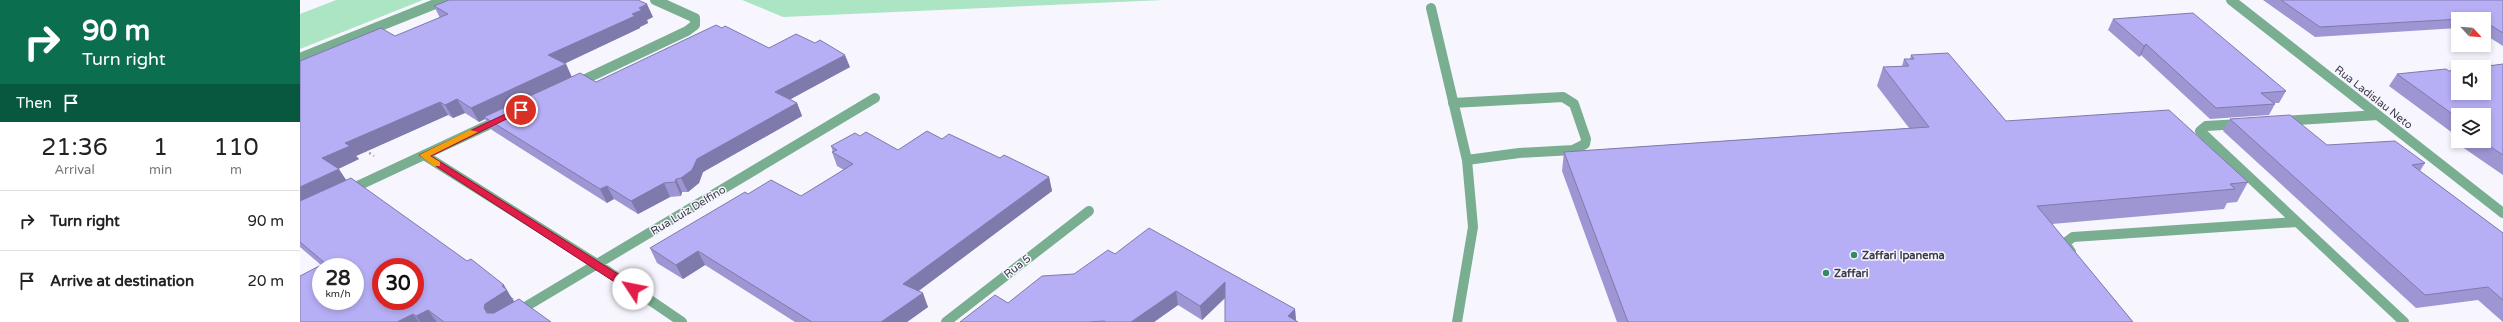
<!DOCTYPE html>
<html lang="en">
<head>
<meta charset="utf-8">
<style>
	body { margin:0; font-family:"Varela Round",sans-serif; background:#f6f6f6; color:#222; height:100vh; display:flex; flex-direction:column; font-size:15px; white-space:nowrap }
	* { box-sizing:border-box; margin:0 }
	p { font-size:13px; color:#767676 }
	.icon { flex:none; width:22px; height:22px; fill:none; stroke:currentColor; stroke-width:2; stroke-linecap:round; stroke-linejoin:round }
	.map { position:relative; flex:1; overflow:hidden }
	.panel { display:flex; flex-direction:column; background:#fff; width:300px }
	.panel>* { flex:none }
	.hud { background:#0b6e4f; color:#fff; overflow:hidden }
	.needle { width:26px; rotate:116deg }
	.controls { position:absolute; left:2151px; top:12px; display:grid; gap:8px }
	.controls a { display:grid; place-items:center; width:40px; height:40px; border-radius:0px; background:#fff; box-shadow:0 2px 6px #0003; font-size:20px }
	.speed { position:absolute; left:12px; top:258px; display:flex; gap:8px; font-size:20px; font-weight:700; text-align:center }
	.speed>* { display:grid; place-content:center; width:52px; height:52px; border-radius:50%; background:#fff; box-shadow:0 2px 6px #0003; line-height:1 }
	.speed small { font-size:10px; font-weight:400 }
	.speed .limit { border:6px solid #d22; background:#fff; color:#111 }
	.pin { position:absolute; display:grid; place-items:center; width:34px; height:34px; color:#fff; margin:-17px; border:2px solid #fff; border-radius:50%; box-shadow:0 1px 4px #0007 }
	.me { position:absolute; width:44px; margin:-22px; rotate:304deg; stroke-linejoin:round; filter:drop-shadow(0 0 3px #0008) }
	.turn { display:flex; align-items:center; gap:14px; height:84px; padding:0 16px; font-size:18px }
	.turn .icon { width:52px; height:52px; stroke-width:2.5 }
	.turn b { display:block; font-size:28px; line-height:34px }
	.then { display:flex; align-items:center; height:38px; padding:0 16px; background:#0003; gap:8px; font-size:15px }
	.eta { display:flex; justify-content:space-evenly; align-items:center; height:68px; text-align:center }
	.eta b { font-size:24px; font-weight:600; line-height:28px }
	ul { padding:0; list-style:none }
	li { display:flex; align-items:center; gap:12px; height:60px; padding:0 16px; border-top:1px solid #e0e0e0 }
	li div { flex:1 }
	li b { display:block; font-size:15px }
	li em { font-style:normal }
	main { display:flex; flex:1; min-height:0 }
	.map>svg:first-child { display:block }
	.green { fill:#ace5c4 }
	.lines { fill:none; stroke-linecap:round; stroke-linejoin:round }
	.path { stroke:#a7a6b1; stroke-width:2.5; stroke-dasharray:2 3; stroke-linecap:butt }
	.minor { stroke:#79ae90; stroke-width:10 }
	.wall { fill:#9d96d3 }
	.shaded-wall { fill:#7f7aac }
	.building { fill:#b6aff5; stroke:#7f7aac; fill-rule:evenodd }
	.route { fill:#e11d48; stroke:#92132f }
	.slow { fill:#f59e0b }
	.poi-dot { fill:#328b61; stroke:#f7f6fe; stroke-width:1.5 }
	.labels { text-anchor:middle; stroke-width:3; stroke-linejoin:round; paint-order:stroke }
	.street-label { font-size:11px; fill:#3c3b4a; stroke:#f7f6fe }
	.poi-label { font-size:11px; font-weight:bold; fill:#3c3b4a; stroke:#f7f6fe; text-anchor:start }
</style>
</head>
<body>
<main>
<section class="panel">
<div class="hud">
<div class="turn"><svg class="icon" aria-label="right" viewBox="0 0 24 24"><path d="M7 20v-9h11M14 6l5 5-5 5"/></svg><div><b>90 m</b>Turn right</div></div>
<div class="then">Then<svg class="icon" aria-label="arrive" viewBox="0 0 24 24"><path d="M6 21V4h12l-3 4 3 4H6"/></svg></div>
</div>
<div class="eta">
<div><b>21:36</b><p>Arrival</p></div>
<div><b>1</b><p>min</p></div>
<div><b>110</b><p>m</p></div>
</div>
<ul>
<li><svg class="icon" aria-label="right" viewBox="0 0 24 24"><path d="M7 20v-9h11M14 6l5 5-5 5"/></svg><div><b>Turn right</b></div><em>90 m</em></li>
<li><svg class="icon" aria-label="arrive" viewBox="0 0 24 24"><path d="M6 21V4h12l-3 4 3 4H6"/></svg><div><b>Arrive at destination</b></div><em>20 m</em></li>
</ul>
</section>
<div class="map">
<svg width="2203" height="322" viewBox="0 0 2203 322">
	<rect width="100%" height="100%" fill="#f7f6fe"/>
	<path class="green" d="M 36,0 L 123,0 L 0,49 L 0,14 Z
		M 442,0 L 864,0 L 483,17 Z"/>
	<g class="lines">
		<path class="path" d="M 65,150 L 74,156"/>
		<path class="minor" d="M 1931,0 L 2203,213
			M 1131,8 L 1167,160 L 1173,227 L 1157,322
			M 0,58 L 145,0
			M 277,83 L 387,31 L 395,25 L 395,18 L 355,0
			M 1153,103 L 1263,97 L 1274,104 L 1286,139 L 1285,144 L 1273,150 L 1219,153 L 1167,160
			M 1983,121 L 2078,115
			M 1940,124 L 1906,126 L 1900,131 L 2104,322
			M 124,155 L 297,264 L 382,322
			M 49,190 L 201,119
			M 1771,252 L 1765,243 L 1773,237 L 1997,222
			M 200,322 L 575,98
			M 646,322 L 789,211"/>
	</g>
	<path class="wall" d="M 1963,0 L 2203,0 L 2203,46 L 2184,34 L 2184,19 L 2158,19 L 2158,28 L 2015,37 Z
		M 134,6 L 353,17 L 347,20 L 348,23 L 340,27 L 340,28 L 264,64 L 266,64 L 272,77 L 296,82 L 422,28 L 469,48 L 550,67 L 490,99 L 497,103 L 502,116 L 403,172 L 399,183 L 388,192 L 382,192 L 381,196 L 370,197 L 338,214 L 314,199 L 307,203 L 192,130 L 185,119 L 179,122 L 165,113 L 153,118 L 148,115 L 56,156 L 59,159 L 38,169 L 46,180 L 214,299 L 213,299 L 214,301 L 251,322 L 0,322 L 21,265 L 0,247 L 0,61 L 95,36 L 140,18 Z
		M 1813,19 L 1986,91 L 1979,103 L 1974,103 L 1975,104 L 1969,115 L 1910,119 L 1841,55 L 1839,57 L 1808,30 Z
		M 1611,55 L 1706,121 L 1948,182 L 1937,202 L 1927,203 L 1924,209 L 1752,224 L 1833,322 L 1317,322 L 1262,171 L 1264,152 L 1609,128 L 1577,86 L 1583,67 L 1602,66 L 1604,59 L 1610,59 Z
		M 2203,64 L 2203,175 L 2155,142 L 2158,138 L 2158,141 L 2184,141 L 2184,115 L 2158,115 L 2158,137 L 2089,86 L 2097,74 L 2149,71 Z
		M 1930,119 L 2027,145 L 2125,163 L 2120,171 L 2203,233 L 2203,322 L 2178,300 L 2116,308 L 1923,131 Z
		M 560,136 L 598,150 L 642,139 L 700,158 L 749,177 L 752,191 L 618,291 L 628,307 L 607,322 L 495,322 L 405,265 L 383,279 L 357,263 L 350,248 L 448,194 L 501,196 L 544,170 L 537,166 L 532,152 L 533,152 L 531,146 Z
		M 815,254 L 995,309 L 996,321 L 925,298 L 902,320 L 878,305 L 854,322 L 660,322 L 708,303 L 774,274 Z"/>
	<path class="shaded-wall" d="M 347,4 L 353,17 L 347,20 L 348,23 L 340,27 L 340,28 L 255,68 L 248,55 L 332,14 L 339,8 Z
		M 1846,44 L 1841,55 L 1839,57 L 1844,46 Z
		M 545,55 L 550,67 L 480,105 L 475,92 Z
		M 266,64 L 272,78 L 184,117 L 185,119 L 179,122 L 171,108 Z
		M 157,99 L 165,113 L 153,118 L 145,105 Z
		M 140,102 L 148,115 L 56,156 L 59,159 L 32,172 L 22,158 L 45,143 Z
		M 497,103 L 502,116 L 403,172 L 399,183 L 388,192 L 381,178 L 397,159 Z
		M 39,169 L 48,183 L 0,206 L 0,187 Z
		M 749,177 L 752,191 L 608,299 L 603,284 Z
		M 376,179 L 382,192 L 381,196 L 375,182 Z
		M 364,183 L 370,197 L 338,214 L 331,201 Z
		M 307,186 L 314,199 L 307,203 L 300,189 Z
		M 398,251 L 405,265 L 383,279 L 376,265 Z
		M 925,282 L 927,296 L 902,320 L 900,306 Z
		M 204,285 L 216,305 L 193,322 L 184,308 L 185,304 L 202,286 Z
		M 876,291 L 878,305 L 854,322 L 831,322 Z
		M 623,293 L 628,307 L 607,322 L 581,322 Z
		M 995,309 L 996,322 L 988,316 Z
		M 128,310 L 137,322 L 120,322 L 116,316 Z
		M 113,314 L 119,322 L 97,322 Z"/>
	<path class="building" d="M 149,0 L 338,0 L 347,4 L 339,8 L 342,10 L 332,14 L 335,16 L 248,55 L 266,64 L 171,108 L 157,99 L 145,105 L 140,102 L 45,143 L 50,146 L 22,158 L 39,169 L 0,187 L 0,61 L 81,28 L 95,36 L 148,14 L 134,6 Z
		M 1981,0 L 2203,0 L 2203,33 L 2184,21 L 2184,19 L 2180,19 L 2179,18 L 2020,27 Z
		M 1893,13 L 1986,91 L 1961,93 L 1975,104 L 1916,108 L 1846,44 L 1844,46 L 1813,19 Z
		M 416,25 L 422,28 L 425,26 L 469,48 L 496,34 L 515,43 L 520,40 L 545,55 L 475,92 L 497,103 L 397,159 L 392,170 L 381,178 L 376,179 L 375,182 L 364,183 L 331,201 L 307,186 L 300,189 L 184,117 L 280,73 L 296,82 Z
		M 1648,53 L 1706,121 L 1869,110 L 1948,182 L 1930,184 L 1935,189 L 1737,206 L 1833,322 L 1328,322 L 1264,152 L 1629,127 L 1583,67 L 1609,66 L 1604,59 L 1614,59 L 1611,55 Z
		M 2203,64 L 2203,155 L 2182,141 L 2184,141 L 2184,115 L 2158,115 L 2158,118 L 2097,74 L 2146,69 L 2149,71 L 2158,70 L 2158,93 L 2184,93 L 2184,67 L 2181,67 Z
		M 1990,115 L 2027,145 L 2095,141 L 2125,163 L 2112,165 L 2203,233 L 2203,300 L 2188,287 L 2125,295 L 1930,119 Z
		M 627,131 L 642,139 L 649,134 L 700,158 L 704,155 L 749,177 L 603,284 L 623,293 L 581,322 L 512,322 L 398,251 L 376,265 L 350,248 L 445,192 L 448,194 L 471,180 L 501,196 L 553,164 L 532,152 L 537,150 L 531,146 L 555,133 L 560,136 L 566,132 L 598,150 Z
		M 51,178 L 167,261 L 171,259 L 204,285 L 202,286 L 207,290 L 185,304 L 184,308 L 187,313 L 194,313 L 219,299 L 251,322 L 144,322 L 128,310 L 116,316 L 113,314 L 97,322 L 0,322 L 0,276 L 25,263 L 0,242 L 0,201 ZM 21,267 L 55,267 L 55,301 L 21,301 ZM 81,267 L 115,267 L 115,301 L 81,301 Z
		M 849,228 L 995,309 L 988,316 L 998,322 L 925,322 L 925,282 L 900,306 L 876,291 L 831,322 L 806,322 L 804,321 L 789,322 L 660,322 L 695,295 L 708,303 L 742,276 L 774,274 L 808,250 L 815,254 Z"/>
	<path class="route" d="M 218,108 L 225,110 L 131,156 L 337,286 L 337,292 L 330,292 L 119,155 Z"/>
	<path class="slow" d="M 170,130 L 178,132 L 130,156 L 140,162 L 140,166 L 134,166 L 119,155 Z"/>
	<g class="poi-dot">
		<circle cx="1554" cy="255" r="4"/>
		<circle cx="1526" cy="273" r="4"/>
	</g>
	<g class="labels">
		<g class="street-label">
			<text transform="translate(2074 97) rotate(38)" y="4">Rua Ladislau Neto</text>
			<text transform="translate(388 210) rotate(-31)" y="4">Rua Luiz Delfino</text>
			<text transform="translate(717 266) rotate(-38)" y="4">Rua 5</text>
		</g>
		<g class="poi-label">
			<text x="1562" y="259">Zaffari Ipanema</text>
			<text x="1534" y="277">Zaffari</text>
		</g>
	</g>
</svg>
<div class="controls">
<a><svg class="needle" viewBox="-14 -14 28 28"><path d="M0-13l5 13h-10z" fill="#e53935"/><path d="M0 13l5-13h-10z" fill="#767676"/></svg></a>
<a><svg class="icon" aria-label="sound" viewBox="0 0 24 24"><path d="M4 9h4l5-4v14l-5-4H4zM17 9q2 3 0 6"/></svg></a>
<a><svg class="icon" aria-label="layers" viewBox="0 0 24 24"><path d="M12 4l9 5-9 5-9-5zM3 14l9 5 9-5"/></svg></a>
</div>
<div class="speed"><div>28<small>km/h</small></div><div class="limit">30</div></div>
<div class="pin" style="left:221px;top:110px;background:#d93025"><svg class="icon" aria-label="arrive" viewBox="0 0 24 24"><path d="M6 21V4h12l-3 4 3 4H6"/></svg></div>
<svg class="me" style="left:333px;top:289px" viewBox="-20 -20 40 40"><circle r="19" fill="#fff"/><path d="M0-13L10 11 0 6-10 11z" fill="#e11d48"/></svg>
</div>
</main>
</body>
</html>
